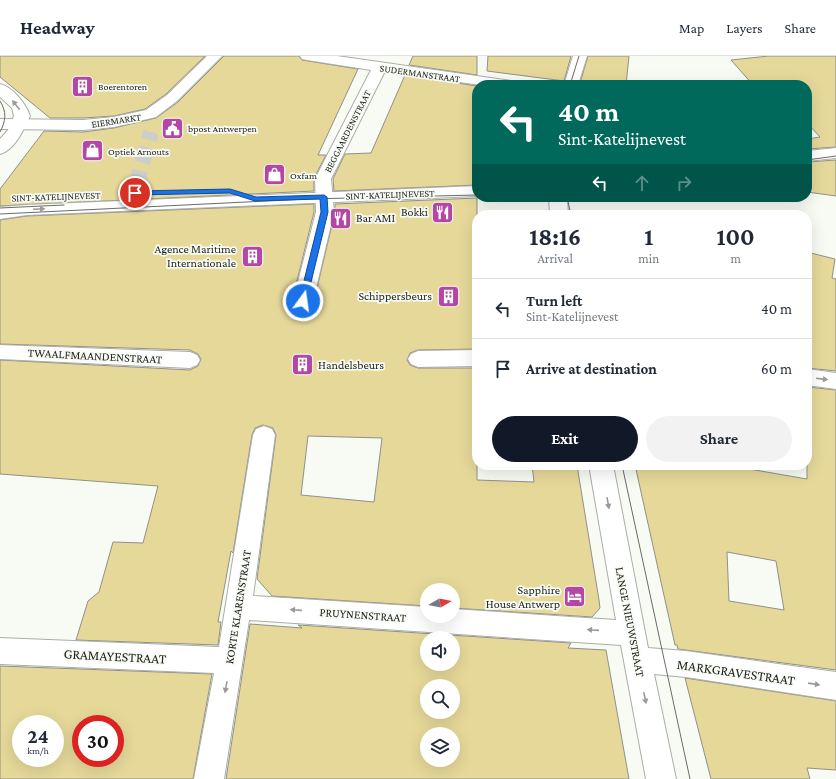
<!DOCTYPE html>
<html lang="en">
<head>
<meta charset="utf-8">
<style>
	body { margin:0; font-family:"Crimson Pro",serif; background:#f2f2f3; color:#1f2937; height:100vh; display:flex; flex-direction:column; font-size:15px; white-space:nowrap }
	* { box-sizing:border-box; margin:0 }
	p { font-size:13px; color:#747a83 }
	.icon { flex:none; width:22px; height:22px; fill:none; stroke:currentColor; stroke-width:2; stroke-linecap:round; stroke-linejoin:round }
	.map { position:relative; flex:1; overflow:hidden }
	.sheet { position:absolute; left:472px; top:154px; width:340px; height:260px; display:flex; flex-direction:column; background:#fff; border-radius:16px; box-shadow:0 4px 16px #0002 }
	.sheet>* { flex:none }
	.banner { position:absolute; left:472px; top:24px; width:340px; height:122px; border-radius:16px; box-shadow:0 4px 16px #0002; background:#00695c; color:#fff; overflow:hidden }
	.needle { width:26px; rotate:81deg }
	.fabs { position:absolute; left:420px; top:527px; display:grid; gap:8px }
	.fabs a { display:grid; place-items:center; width:40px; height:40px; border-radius:50%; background:#fff; box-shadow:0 4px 16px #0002; font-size:20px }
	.speed { position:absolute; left:12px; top:659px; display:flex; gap:8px; font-size:20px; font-weight:700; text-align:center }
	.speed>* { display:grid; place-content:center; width:52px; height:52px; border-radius:50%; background:#fff; box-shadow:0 4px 16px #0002; line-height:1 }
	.speed small { font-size:10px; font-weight:400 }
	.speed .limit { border:6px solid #d22; background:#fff; color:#111 }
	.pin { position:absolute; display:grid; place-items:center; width:34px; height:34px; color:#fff; margin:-17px; border:2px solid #fff; border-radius:50%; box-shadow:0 1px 4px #0007 }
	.me { position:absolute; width:44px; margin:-22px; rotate:14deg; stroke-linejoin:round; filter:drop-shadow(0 0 3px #0008) }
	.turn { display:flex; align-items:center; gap:14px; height:84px; padding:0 20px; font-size:18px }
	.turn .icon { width:52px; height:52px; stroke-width:2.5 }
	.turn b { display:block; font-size:28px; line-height:34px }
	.lanes { display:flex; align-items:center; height:38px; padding:0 20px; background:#0003; justify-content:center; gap:20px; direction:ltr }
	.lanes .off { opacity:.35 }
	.eta { display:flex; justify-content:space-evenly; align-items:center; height:68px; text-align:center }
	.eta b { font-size:24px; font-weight:700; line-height:28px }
	.primary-button { display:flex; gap:8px; margin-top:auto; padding:8px 20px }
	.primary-button a { flex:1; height:46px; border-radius:24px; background:#111827; color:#fff; font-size:16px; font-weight:700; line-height:46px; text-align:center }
	.primary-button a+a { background:#f2f2f3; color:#1f2937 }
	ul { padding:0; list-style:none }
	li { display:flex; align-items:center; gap:12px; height:60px; padding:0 20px; border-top:1px solid #e0e1e3 }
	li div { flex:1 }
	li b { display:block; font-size:15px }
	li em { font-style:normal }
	header { display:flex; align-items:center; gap:24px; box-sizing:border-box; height:56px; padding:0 20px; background:#fff; border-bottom:1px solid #e0e1e3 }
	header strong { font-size:19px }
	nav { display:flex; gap:22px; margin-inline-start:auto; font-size:14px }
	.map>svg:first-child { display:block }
	.building { fill:#e5d899; stroke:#919089; fill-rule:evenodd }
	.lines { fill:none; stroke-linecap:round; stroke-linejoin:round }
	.street-tunnel { stroke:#cccfc9; stroke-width:16; stroke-dasharray:16 8; stroke-linecap:butt }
	.street-casing { stroke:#aaaea7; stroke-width:2 }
	.secondary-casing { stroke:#aaaea7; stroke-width:2 }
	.street { fill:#fff; fill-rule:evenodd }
	.secondary { fill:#fff; fill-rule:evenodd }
	.tram { stroke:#696c67; stroke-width:1 }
	.oneway { fill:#9a9b99 }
	.route { fill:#1a73e8; stroke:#114b97 }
	.labels { text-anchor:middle; stroke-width:3.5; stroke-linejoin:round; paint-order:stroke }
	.far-street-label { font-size:10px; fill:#1f201d; stroke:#f7fbf4 }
	.far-poi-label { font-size:10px; fill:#1f201d; stroke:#f7fbf4; text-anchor:start }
	.poi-label { font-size:12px; fill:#1f201d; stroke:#f7fbf4; text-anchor:end }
	.street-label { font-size:12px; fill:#1f201d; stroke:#f7fbf4 }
	.near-street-label { font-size:14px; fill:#1f201d; stroke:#f7fbf4 }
</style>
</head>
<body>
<header>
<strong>Headway</strong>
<nav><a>Map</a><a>Layers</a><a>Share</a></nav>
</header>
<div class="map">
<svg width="836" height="723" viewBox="0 0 836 723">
	<rect width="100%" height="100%" fill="#f7fbf4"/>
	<path class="building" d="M 0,0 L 205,0 L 166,38 L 145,53 L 114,60 L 83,62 L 50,62 L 0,21 Z
		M 224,0 L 299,0 L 302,4 L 358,13 L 318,99 L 326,99 L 314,122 L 314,135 L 0,150 L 0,133 L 44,75 L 83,76 L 114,72 L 156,62 L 178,46 Z
		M 413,0 L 477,0 L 477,19 L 409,9 Z
		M 488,0 L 571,0 L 564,25 L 487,15 Z
		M 588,0 L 629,0 L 626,29 L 583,29 L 583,27 L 580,27 Z
		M 769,0 L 836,0 L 836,91 L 807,93 L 807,83 L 820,81 L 807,67 L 807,29 L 753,29 L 731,4 Z
		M 405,19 L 477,30 L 477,129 L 334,135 L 333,123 L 345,98 L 371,97 Z
		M 836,104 L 836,140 L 807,136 L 807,106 Z
		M 477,142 L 477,293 L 418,294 L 410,297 L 407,304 L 410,309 L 418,312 L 477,312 L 477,424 L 534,426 L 532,409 L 577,409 L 599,544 L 600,552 L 592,561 L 453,552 L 453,534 L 427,534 L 427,550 L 272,540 L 257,523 L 276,379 L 273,372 L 263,369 L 255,372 L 252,379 L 233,497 L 231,495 L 218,566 L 221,566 L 218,589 L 76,584 L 88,545 L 99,536 L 113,486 L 143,487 L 158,430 L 0,418 L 0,304 L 190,314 L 198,310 L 201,303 L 198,298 L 190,294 L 0,288 L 0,164 L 27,160 L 314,148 L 314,156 L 292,245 L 296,251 L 303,253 L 310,251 L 314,245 L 335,156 L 335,148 ZM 308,380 L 382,382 L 374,446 L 301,439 Z
		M 807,196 L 835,203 L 832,222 L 836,223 L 836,315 L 807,312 Z
		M 807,331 L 836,334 L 836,614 L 678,593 L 677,589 L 675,589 L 635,409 L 726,409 L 807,423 ZM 727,496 L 776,505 L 784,554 L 729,545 Z
		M 250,568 L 302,572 L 298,569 L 571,587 L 568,592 L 606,594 L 629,723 L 226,723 ZM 427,582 L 453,582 L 453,608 L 427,608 ZM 427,630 L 453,630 L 453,656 L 427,656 ZM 427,678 L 453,678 L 453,704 L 427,704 Z
		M 0,610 L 212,618 L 193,723 L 0,723 ZM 21,668 L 55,668 L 55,702 L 21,702 ZM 81,668 L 115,668 L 115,702 L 81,702 Z
		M 685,622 L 836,645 L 836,714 L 807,712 L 810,723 L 711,723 Z"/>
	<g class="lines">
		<path class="street-tunnel" d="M 136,130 L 151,76"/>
		<defs>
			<path id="street" d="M 207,0 L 222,0 L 177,45 L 156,61 L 114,71 L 83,74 L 0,73 L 0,63 L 83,64 L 114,61 L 146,54 L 167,39 Z
				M 300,0 L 337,0 L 511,25 L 516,26 L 518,29 L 480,29 L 385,15 L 331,123 L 334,156 L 313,245 L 310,250 L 303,252 L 296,250 L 293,245 L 316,156 L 315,123 L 371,14 L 307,4 L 302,3 Z
				M 573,0 L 587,0 L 578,29 L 564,29 Z
				M 549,141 L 567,141 L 568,159 L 550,159 Z
				M 0,289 L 190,296 L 197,299 L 200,304 L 197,309 L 190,312 L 0,303 Z
				M 477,294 L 477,310 L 418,311 L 411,308 L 408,303 L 411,298 L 418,295 Z
				M 807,313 L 836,317 L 836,333 L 807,329 Z
				M 264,370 L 272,373 L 275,379 L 253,540 L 427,551 L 427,560 L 453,560 L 453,553 L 616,564 L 589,409 L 613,409 L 648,592 L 686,595 L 836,616 L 836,644 L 686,621 L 654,618 L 676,723 L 646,723 L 621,589 L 249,564 L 224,723 L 194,723 L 214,617 L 0,608 L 0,582 L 219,591 L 253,379 L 256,373 Z"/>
			<path id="secondary" d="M 0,28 C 13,31 26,48 30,60 C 24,73 15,94 0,98 L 0,83 L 8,74 L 14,60 L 12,52 L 0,41 Z
				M 836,92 L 836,102 L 807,105 L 807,95 Z
				M 477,130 L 477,140 L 27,159 L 0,163 L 0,151 L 27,149 Z"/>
		</defs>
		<use href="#street" class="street-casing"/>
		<use href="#secondary" class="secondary-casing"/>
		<use href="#street" class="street"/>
		<use href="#secondary" class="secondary"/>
		<path class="tram" d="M 570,29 L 579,0
			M 0,45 C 7,56 6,65 0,76
			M 807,104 L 836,100
			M 567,141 L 571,159
			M 0,152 L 64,149
			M 0,158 L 308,143 L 477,139
			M 622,409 L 690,723"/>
	</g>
	<defs><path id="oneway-solid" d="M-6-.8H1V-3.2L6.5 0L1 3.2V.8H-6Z"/></defs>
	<g class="oneway">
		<use href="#oneway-solid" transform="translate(16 49) rotate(-128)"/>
		<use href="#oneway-solid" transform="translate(39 153) rotate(-3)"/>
		<use href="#oneway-solid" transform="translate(822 323) rotate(7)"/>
		<use href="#oneway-solid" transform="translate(608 447) rotate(80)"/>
		<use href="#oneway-solid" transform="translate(296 554) rotate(-176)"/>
		<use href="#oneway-solid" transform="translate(593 574) rotate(-176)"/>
		<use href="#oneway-solid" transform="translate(814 628) rotate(8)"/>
		<use href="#oneway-solid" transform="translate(226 631) rotate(100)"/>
		<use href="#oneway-solid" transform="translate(645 642) rotate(78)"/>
	</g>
	<path class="route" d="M 230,133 L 256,141 L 324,139 L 327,141 L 328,156 L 306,247 L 303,248 L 299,245 L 321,156 L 320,143 L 255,145 L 230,137 L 135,139 L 131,137 L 135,135 Z"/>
	<defs>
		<symbol id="building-square" viewBox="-11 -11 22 22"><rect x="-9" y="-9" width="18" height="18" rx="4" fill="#b446a5" stroke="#f7fbf4"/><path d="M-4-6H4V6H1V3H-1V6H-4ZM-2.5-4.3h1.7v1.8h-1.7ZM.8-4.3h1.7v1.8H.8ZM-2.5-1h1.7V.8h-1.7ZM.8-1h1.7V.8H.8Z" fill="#fff"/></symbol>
		<symbol id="civic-square" viewBox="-11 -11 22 22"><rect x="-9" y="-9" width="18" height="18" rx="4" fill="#b446a5" stroke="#f7fbf4"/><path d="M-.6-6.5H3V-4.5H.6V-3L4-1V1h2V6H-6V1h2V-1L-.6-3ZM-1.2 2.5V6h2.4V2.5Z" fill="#fff"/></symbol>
		<symbol id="shop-square" viewBox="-11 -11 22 22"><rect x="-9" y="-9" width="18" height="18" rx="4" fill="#b446a5" stroke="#f7fbf4"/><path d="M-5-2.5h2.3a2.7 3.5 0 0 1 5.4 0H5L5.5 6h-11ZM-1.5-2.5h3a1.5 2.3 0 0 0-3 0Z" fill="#fff"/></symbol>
		<symbol id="restaurant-square" viewBox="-11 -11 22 22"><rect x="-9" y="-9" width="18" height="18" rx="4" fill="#b446a5" stroke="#f7fbf4"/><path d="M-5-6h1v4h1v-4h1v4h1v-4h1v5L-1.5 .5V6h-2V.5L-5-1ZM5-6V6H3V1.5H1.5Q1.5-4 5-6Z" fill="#fff"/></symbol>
		<symbol id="hotel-square" viewBox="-11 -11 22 22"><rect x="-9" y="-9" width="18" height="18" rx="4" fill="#b446a5" stroke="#f7fbf4"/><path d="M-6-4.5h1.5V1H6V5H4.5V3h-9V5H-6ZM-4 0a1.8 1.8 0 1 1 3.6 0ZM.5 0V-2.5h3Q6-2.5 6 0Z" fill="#fff"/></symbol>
	</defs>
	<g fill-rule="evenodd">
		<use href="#building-square" x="70" y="18" width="25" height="25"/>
		<use href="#civic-square" x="160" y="60" width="25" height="25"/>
		<use href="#shop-square" x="80" y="82" width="25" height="25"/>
		<use href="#shop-square" x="262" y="106" width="25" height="25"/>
		<use href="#restaurant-square" x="430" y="144" width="25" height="25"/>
		<use href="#restaurant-square" x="328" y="150" width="25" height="25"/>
		<use href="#building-square" x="240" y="188" width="25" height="25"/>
		<use href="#building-square" x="436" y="228" width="25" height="25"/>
		<use href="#building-square" x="290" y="296" width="25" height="25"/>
		<use href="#hotel-square" x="562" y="528" width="25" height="25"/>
	</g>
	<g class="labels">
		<g class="far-street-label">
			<text transform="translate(420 17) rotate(8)" y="4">SUDERMANSTRAAT</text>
			<text transform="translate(116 64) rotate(-9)" y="4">EIERMARKT</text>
			<text transform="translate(347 75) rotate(-63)" y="4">BEGGAARDENSTRAAT</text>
			<text transform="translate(390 138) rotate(-2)" y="4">SINT-KATELIJNEVEST</text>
			<text transform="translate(56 140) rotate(-2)" y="4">SINT-KATELIJNEVEST</text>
		</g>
		<g class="far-poi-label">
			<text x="98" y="34">Boerentoren</text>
			<text x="188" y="76">bpost Antwerpen</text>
			<text x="108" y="99">Optiek Arnouts</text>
			<text x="290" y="123">Oxfam</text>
		</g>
		<g class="poi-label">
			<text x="428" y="160">Bokki</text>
			<text x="356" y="166" text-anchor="start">Bar AMI</text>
			<text x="236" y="197">Agence Maritime<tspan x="236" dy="14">Internationale</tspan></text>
			<text x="432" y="244">Schippersbeurs</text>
			<text x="318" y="313" text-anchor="start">Handelsbeurs</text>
			<text x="560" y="538">Sapphire<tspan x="560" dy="14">House Antwerp</tspan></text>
		</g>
		<g class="street-label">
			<text transform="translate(95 300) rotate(3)" y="4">TWAALFMAANDENSTRAAT</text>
			<text transform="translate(238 551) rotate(-81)" y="4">KORTE KLARENSTRAAT</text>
			<text transform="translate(363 559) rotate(4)" y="4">PRUYNENSTRAAT</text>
			<text transform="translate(630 566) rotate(79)" y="4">LANGE NIEUWSTRAAT</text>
		</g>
		<g class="near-street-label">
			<text transform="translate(115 600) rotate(3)" y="5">GRAMAYESTRAAT</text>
			<text transform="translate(736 616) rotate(8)" y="5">MARKGRAVESTRAAT</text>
		</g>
	</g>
</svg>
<div class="fabs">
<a><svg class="needle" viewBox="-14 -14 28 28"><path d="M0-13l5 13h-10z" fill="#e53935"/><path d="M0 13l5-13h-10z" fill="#747a83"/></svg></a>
<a><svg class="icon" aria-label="sound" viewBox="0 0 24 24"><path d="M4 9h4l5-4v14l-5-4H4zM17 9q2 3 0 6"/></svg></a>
<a><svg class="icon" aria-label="search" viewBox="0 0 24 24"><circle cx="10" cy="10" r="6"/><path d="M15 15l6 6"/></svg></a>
<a><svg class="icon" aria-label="layers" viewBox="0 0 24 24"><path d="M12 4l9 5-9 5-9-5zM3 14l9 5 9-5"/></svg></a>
</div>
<div class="speed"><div>24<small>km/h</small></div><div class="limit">30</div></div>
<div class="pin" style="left:135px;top:137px;background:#d93025"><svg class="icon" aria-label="arrive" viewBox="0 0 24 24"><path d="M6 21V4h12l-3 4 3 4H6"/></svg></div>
<svg class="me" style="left:303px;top:245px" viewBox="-20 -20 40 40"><circle r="17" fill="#1a73e8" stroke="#fff" stroke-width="3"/><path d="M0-11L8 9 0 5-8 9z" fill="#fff"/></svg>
<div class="banner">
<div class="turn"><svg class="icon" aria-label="left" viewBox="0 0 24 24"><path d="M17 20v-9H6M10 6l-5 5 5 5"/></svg><div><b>40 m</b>Sint-Katelijnevest</div></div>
<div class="lanes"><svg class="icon" aria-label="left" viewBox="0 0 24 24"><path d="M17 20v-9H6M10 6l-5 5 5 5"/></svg><svg class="icon off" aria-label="ahead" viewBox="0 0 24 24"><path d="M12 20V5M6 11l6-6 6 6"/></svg><svg class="icon off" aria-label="right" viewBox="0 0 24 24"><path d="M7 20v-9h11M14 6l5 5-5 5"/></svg></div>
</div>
<section class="sheet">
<div class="eta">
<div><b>18:16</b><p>Arrival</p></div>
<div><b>1</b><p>min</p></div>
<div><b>100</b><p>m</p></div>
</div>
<ul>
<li><svg class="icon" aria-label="left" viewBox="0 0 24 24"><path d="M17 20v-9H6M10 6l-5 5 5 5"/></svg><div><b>Turn left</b><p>Sint-Katelijnevest</p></div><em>40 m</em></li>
<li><svg class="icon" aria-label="arrive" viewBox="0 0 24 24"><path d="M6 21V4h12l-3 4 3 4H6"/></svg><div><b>Arrive at destination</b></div><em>60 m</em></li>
</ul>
<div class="primary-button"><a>Exit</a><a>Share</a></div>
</section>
</div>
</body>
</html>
